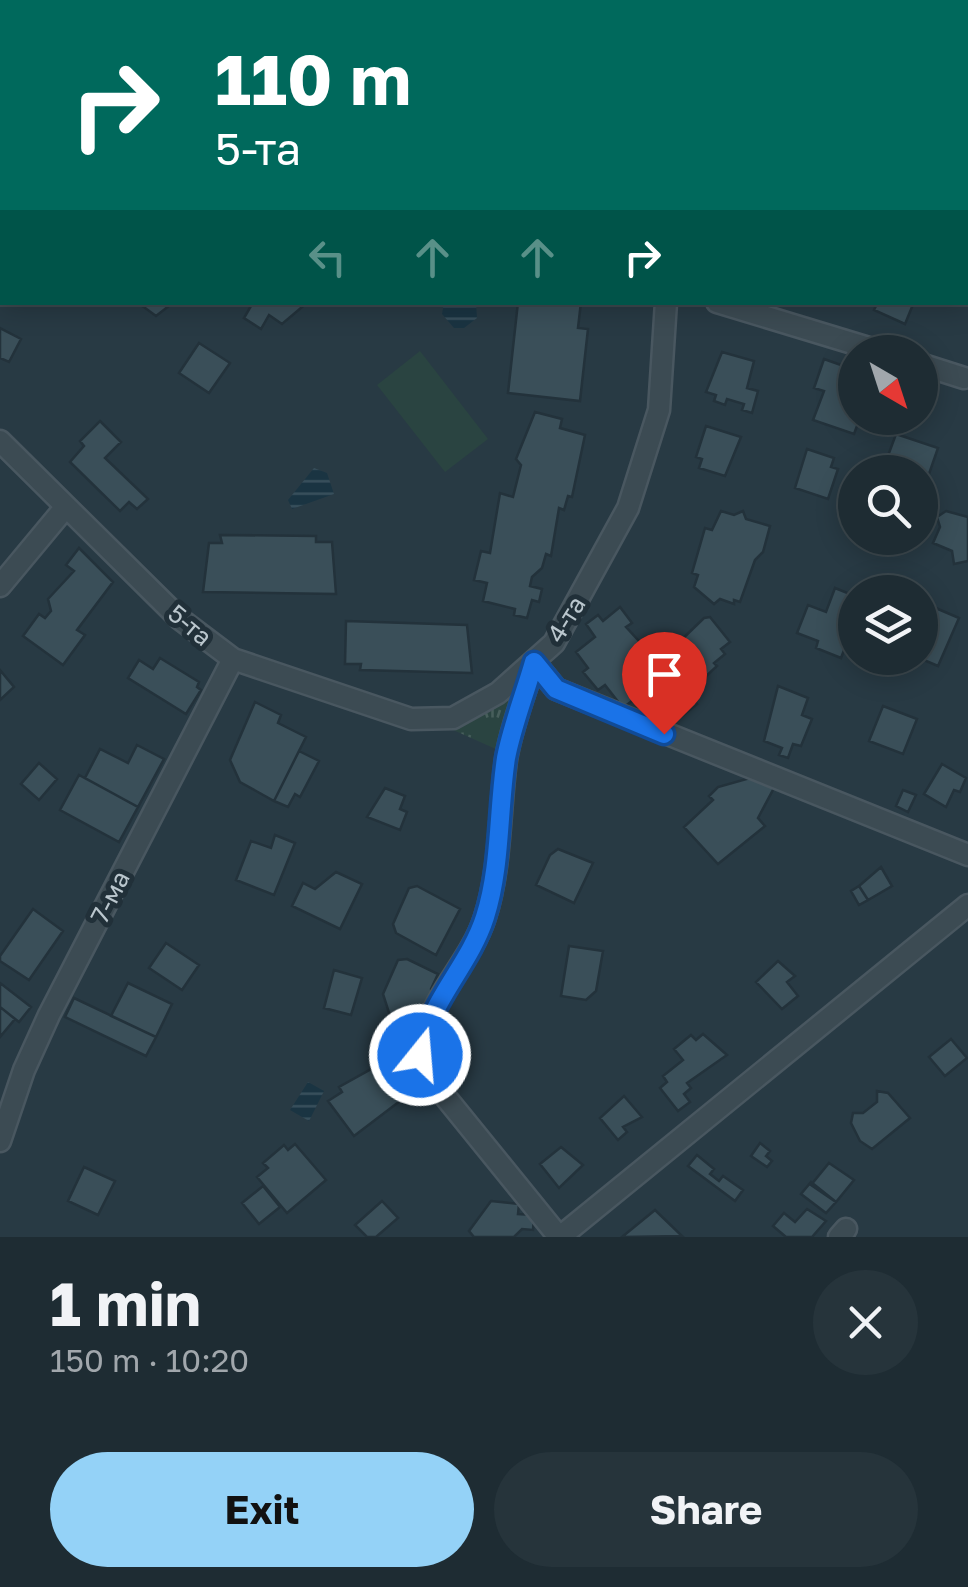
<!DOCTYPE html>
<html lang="en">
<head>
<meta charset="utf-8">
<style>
	body { margin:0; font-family:"Golos Text",sans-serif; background:#26343b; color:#f1f3f6; height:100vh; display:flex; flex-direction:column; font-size:38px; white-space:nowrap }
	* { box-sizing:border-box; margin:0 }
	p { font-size:32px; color:#a1a7ac }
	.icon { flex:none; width:55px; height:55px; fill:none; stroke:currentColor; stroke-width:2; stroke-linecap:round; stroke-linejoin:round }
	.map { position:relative; height:1237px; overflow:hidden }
	.sheet { display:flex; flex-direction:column; background:#1e2c33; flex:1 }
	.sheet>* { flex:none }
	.banner { position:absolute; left:0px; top:0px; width:970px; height:305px; box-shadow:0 5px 25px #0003,0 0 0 2px #3c484e; background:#00695c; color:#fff; overflow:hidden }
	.needle { width:65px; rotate:141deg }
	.buttons { position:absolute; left:838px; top:335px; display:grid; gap:20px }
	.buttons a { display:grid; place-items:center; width:100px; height:100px; border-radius:50%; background:#1e2c33; box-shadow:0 5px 25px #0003,0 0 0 2px #3c484e; font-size:50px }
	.pin { position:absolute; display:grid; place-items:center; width:85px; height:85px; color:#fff; margin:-102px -42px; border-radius:50% 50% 50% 0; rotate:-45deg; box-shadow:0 0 10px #0007 }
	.pin .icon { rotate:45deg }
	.me { position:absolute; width:110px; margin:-55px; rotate:17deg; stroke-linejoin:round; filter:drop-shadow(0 0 8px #0008) }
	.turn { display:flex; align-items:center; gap:35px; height:210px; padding:0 50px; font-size:45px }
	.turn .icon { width:130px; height:130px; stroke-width:2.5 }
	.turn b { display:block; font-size:70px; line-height:85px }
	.lanes { display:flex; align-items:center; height:95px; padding:0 50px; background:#0003; justify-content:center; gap:50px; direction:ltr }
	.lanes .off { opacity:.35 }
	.round { display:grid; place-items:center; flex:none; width:105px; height:105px; border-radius:52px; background:#26343b }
	.headline { display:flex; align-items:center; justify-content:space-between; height:170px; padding:0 50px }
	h1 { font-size:60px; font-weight:700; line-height:75px }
	.action { display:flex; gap:20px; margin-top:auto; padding:20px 50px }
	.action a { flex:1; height:115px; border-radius:60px; background:#94d2f7; color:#111; font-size:40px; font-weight:700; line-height:115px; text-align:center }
	.action a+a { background:#26343b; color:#f1f3f6 }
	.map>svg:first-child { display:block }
	.grass { fill:url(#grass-tufts) }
	.garden { fill:#2a4441 }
	.water { fill:url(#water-rules) }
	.building { fill:#3a4f59; stroke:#23323b; stroke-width:2.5 }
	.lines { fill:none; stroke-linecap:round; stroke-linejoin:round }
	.service-casing { stroke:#495760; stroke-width:15 }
	.minor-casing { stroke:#495760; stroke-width:25 }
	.tertiary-casing { stroke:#495760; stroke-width:30 }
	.service { stroke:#3c4b53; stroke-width:10 }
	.minor { stroke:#3c4b53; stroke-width:20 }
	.tertiary { stroke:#3c4b53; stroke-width:25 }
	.route-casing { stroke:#114b97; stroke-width:25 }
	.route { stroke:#1a73e8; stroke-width:18 }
	.labels { text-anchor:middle; stroke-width:10; stroke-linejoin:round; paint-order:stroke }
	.street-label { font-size:25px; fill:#bac6cd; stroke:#213039 }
</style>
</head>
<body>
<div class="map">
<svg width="968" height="1237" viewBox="0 0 968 1237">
	<defs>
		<pattern id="grass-tufts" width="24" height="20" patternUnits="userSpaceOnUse" patternTransform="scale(2.5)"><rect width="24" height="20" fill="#2a4441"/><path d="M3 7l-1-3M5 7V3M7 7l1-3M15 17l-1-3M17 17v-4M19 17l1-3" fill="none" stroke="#475e5b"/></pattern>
		<pattern id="water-rules" width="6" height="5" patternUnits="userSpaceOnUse" patternTransform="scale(2.5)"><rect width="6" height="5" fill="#1a3442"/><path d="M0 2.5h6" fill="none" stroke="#39505c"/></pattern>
	</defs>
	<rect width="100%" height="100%" fill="#283a44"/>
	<path class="grass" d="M 534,662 L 507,754 L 433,721 Z"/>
	<path class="garden" d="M 420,351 L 488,439 L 445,472 L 377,385 Z"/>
	<path class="water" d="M 444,302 L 476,303 L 477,318 L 464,328 L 454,328 L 442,314 Z
		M 314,468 L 327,473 L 334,494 L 292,509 L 288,500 Z
		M 308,1082 L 324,1091 L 309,1121 L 290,1110 Z"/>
	<path class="building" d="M 137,302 L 174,302 L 156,316 Z
		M 246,302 L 308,302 L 282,324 L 269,315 L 261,329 L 244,318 L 251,306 Z
		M 518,302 L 581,302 L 578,328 L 588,329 L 580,401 L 508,393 Z
		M 878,302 L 914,302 L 905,324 L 874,310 Z
		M 0,328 L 21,339 L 9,362 L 0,358 Z
		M 199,343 L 230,363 L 209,393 L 179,373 Z
		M 722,352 L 754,361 L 747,388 L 758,391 L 752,413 L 742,410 L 744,404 L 727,399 L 725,405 L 714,401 L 716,395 L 706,392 Z
		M 824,359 L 855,370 L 855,418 L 860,418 L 854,434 L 813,420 L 824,391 L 814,388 Z
		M 535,412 L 562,419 L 560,428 L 585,435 L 572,497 L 568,496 L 564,510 L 559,508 L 551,556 L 546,554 L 542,568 L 532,577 L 530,586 L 542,589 L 539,602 L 532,600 L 527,618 L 514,615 L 515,609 L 483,601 L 487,583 L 474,580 L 481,551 L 490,553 L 500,493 L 513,497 L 521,465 L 516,459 Z
		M 100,421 L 121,442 L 105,458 L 148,499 L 137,509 L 129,502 L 120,511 L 70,462 L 84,446 L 80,441 Z
		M 706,426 L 741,437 L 725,476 L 699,468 L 702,459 L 696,457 Z
		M 896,434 L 938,448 L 920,500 L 920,472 L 882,472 Z
		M 807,449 L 834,458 L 831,467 L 838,469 L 828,499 L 795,488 Z
		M 721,511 L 734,515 L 743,511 L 746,519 L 770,526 L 763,552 L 755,560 L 740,602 L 734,600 L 734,604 L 720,599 L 714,604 L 694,587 L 698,575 L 692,573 L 705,528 L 712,530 Z
		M 946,511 L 968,517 L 968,561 L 954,564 L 952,551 L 933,543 L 940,527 L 937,517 Z
		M 220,535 L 316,536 L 316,542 L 332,542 L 336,594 L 203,592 L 209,543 L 222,543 Z
		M 79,548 L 113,582 L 77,630 L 85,635 L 63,665 L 23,636 L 39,614 L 45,618 L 51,611 L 48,599 L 74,571 L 66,565 Z
		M 835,588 L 855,596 L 855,622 L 841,658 L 816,648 L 818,641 L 797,633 L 808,605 L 826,612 Z
		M 931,606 L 959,618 L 938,666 L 919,658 L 920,632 Z
		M 620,607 L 632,623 L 626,627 L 663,667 L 677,656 L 672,649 L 704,618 L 710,617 L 730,642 L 721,649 L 725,654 L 714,663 L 717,666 L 688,693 L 697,704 L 682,716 L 677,710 L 665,720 L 643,692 L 623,708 L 605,685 L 598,690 L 583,672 L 588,668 L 576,652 L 595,637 L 586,624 L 598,615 L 603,621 Z
		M 346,621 L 467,625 L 472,673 L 360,670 L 361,664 L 345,664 Z
		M 160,658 L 199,682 L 197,687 L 201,690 L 186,714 L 128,678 L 139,660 L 153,669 Z
		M 0,670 L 14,687 L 0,700 Z
		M 778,686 L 808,698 L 802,715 L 812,719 L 801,746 L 793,744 L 788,758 L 779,755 L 782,748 L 764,741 Z
		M 255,702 L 281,715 L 278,723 L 306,737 L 274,801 L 240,782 L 230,760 Z
		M 883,706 L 917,719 L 903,754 L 869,741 Z
		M 137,745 L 164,759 L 138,807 L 85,778 L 100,749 L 128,763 Z
		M 299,751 L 319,761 L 300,797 L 295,794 L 288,807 L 274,801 Z
		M 39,763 L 57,779 L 39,800 L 21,784 Z
		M 942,764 L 966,778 L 960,792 L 954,790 L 946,807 L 924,794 Z
		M 79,775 L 138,807 L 119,842 L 60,810 Z
		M 757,776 L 775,786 L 758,818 L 765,826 L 718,864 L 684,827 L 713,800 L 709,796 L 718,787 Z
		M 385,788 L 405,796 L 400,809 L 407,812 L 400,830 L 367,817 Z
		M 903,790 L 916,795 L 908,812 L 896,806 Z
		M 275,835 L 295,843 L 274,895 L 236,880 L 251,841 L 271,848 Z
		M 558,849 L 593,863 L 574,903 L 536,885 L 550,855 Z
		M 881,867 L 892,886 L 868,900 L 859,886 Z
		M 336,872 L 362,884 L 340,929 L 292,906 L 303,883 L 315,889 Z
		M 417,886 L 460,909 L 436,955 L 396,933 L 393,924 L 409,888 Z
		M 859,886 L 868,900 L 859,905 L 851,891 Z
		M 33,909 L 63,931 L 29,980 L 0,961 L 0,956 Z
		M 166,943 L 199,965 L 182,990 L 149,968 Z
		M 569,946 L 603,951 L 596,991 L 586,1000 L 561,996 Z
		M 407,959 L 438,974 L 431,989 L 434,996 L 420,1022 L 416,1019 L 411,1027 L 390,1016 L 383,994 L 398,960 Z
		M 778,961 L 795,976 L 787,982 L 798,996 L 782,1009 L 756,982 Z
		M 334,970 L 362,978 L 351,1015 L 324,1008 Z
		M 0,983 L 31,1007 L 19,1022 L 0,1007 Z
		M 128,983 L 172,1004 L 156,1037 L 111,1016 Z
		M 74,998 L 156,1037 L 146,1056 L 65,1017 Z
		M 0,1007 L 15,1019 L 0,1037 Z
		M 703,1034 L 727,1055 L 687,1083 L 691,1088 L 684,1094 L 690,1102 L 678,1111 L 660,1088 L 667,1082 L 663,1076 L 683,1060 L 674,1049 L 691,1035 L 696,1040 Z
		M 951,1039 L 967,1058 L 945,1076 L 929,1057 Z
		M 375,1067 L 400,1101 L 354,1136 L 328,1101 L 342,1092 L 339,1087 Z
		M 877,1091 L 888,1093 L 910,1118 L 872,1149 L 860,1141 L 851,1123 L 853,1113 L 863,1113 L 877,1102 Z
		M 624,1096 L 642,1117 L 623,1127 L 627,1132 L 618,1140 L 600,1118 Z
		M 760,1143 L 770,1151 L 766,1156 L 772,1161 L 767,1167 L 751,1156 Z
		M 295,1144 L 326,1180 L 287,1213 L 257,1177 L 268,1168 L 263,1163 L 284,1145 L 288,1150 Z
		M 561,1147 L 583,1165 L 559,1188 L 540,1164 Z
		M 697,1155 L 714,1169 L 710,1174 L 719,1181 L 723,1176 L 743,1190 L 735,1201 L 688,1166 Z
		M 829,1163 L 854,1180 L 836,1202 L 811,1185 Z
		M 84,1167 L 115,1181 L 98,1215 L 68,1201 Z
		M 811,1182 L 836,1202 L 826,1213 L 801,1194 Z
		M 263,1186 L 280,1207 L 259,1224 L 242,1203 Z
		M 382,1201 L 398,1218 L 376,1237 L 367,1237 L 355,1225 Z
		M 491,1201 L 519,1204 L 518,1214 L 534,1215 L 533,1230 L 522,1229 L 514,1237 L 474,1237 L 469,1231 Z
		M 807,1209 L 826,1221 L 812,1237 L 786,1237 L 773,1226 L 784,1213 L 795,1222 Z
		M 655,1210 L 682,1236 L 622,1237 Z"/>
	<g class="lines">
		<defs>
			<path id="service" d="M 0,62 L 2,62"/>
			<path id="minor" d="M 643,0 L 644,2
				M 968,157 L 968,158
				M 717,302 L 882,352
				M 920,364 L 964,378
				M 0,441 L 180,619 L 233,659 L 411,719 L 453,718 L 498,693 L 554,643 L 628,508 L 659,410 L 666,302
				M 0,586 L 64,509
				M 534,662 L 556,689 L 968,855
				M 534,664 C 524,695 511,728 506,760 C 499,813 501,871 484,920 C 466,973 409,1015 426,1073 L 559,1237
				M 0,1141 L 24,1070 L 49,1015 L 233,659
				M 560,1237 L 968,905
				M 839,1237 L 846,1229"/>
			<path id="tertiary" d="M 137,0 L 140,2
				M 471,2 L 481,0"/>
		</defs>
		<use href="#service" class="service-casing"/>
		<use href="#minor" class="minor-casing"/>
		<use href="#tertiary" class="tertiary-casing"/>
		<use href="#service" class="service"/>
		<use href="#minor" class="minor"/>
		<use href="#tertiary" class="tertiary"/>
	</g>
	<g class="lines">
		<defs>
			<path id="route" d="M 420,1055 C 428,1002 469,967 485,917 C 501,867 498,811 506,758 C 512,726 525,694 534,662 L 556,689 L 664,734"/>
		</defs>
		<use href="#route" class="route-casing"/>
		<use href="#route" class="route"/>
	</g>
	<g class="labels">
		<g class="street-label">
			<text transform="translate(566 619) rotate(-58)" y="9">4-та</text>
			<text transform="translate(190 625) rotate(40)" y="9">5-та</text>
			<text transform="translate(110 897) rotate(-63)" y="9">7-ма</text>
		</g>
	</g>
</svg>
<div class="buttons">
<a><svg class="needle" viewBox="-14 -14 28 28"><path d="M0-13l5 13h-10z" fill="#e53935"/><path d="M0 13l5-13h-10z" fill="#a1a7ac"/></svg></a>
<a><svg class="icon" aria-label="search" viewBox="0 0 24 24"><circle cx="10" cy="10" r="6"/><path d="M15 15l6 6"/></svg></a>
<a><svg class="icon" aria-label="layers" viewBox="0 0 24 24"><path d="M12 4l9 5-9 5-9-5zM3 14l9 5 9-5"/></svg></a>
</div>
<div class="pin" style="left:664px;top:734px;background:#d93025"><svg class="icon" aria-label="arrive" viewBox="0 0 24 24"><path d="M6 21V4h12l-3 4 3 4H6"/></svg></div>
<svg class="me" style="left:420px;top:1055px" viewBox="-20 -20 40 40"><circle r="17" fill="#1a73e8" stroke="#fff" stroke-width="3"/><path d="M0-11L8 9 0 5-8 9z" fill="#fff"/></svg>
<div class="banner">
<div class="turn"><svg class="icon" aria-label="right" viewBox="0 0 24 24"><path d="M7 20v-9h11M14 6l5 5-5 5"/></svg><div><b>110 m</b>5-та</div></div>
<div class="lanes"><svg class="icon off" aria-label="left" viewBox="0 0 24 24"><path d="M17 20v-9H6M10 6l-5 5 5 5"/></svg><svg class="icon off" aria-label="ahead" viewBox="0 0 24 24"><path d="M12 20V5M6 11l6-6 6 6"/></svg><svg class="icon off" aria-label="ahead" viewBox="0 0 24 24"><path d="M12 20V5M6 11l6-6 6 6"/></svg><svg class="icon" aria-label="right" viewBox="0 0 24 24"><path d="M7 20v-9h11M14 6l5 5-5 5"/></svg></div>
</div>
</div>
<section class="sheet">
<div class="headline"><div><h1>1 min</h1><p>150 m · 10:20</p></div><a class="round"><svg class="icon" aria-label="close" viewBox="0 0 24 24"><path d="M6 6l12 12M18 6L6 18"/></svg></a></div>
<div class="action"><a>Exit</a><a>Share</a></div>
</section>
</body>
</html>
